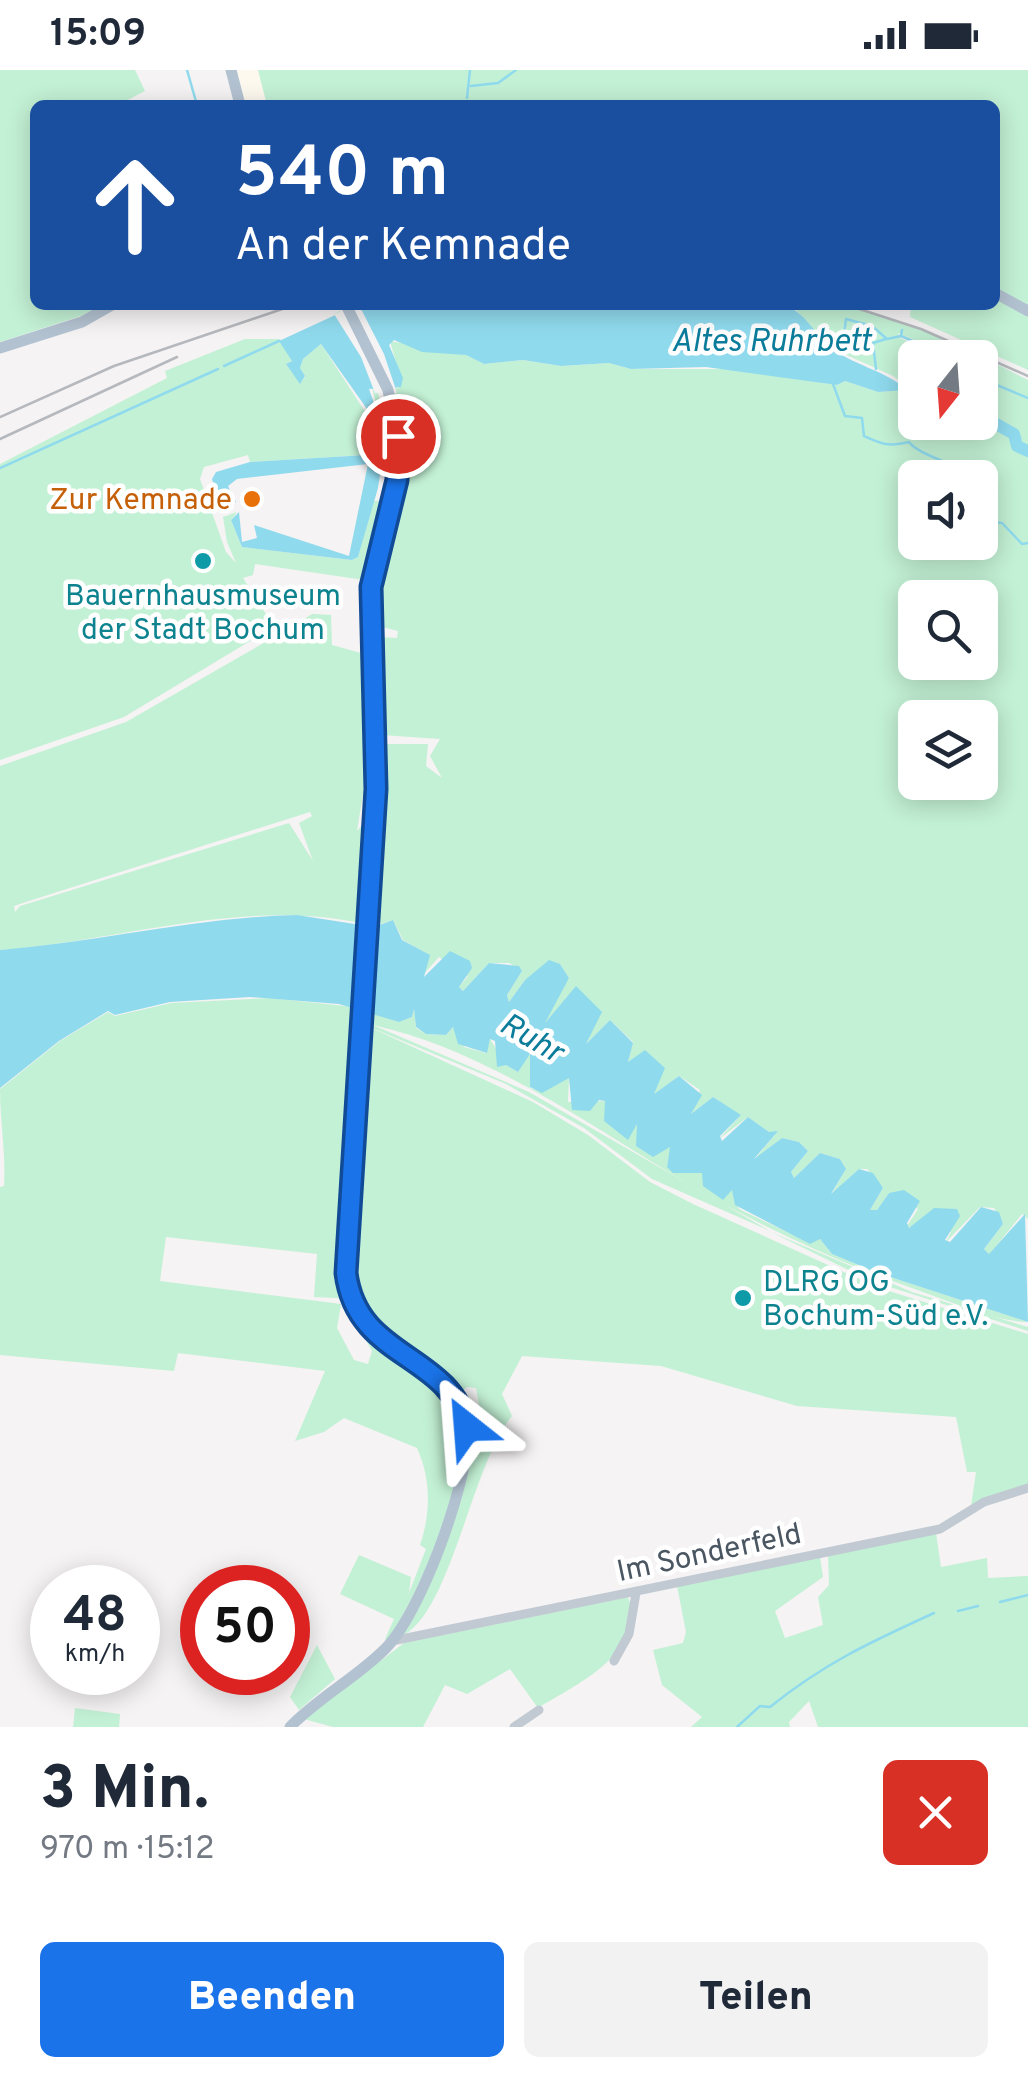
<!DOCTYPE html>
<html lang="de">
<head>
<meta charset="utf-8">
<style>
	body { margin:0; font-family:Overpass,sans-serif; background:#f2f2f3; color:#1f2937; height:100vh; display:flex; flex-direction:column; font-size:38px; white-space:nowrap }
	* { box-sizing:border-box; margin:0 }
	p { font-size:32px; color:#747a83 }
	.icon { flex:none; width:55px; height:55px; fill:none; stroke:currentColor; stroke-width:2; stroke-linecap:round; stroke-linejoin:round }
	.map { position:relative; height:1657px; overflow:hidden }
	.side { display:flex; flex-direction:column; background:#fff; flex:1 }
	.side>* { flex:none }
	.banner { position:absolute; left:30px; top:30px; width:970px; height:210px; border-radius:15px; box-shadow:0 5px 25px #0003; background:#1a4fa0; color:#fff; overflow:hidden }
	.needle { width:65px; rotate:197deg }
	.tools { position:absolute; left:898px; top:270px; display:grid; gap:20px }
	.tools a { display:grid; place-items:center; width:100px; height:100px; border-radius:15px; background:#fff; box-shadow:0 5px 25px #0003; font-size:50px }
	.speed { position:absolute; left:30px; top:1495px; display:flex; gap:20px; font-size:50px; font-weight:700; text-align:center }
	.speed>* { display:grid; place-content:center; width:130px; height:130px; border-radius:50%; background:#fff; box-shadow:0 5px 25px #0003; line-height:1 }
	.speed small { font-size:25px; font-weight:400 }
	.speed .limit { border:15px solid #d22; background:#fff; color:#111 }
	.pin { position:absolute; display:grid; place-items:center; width:85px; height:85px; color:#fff; margin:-42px; border:5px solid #fff; border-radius:50%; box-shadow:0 2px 10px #0007 }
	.me { position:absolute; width:110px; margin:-55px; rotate:332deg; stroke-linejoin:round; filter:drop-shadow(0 0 8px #0008) }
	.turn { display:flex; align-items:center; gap:35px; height:210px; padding:0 40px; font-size:45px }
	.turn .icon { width:130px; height:130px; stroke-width:2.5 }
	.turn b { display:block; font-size:70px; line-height:85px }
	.round { display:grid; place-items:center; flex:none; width:105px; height:105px; border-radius:15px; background:#f2f2f3 }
	.head { display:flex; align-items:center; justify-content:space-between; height:170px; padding:0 40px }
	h1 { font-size:60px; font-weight:800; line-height:75px }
	.button { display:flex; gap:20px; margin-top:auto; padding:20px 40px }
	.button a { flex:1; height:115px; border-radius:15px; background:#1a73e8; color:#fff; font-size:40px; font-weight:800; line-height:115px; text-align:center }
	.button a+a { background:#f2f2f3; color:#1f2937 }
	.status { display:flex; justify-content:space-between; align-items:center; height:70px; padding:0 50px; background:#fff; direction:ltr }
	.status svg { height:28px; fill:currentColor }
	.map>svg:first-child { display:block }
	.commercial { fill:#fdf9ef }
	.green { fill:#c3f1d5; fill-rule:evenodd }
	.water { fill:#90daee }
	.pier { fill:#f5f3f3 }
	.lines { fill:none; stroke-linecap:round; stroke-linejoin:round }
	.stream { stroke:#90daee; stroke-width:2.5 }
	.river { stroke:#90daee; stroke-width:12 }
	.minor { stroke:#c1cad2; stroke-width:9 }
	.major { stroke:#b3c2d1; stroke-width:11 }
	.rail { stroke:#b5b8bd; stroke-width:2.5 }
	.route-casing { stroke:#114b97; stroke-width:25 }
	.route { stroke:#1a73e8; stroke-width:18 }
	.food-dot { fill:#e8710a; stroke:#fff; stroke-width:4 }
	.culture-dot { fill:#0f9aa8; stroke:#fff; stroke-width:4 }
	.labels { text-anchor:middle; stroke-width:9; stroke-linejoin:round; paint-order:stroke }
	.food-label { font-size:30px; fill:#c56008; stroke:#fff; text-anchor:end }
	.culture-label { font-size:30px; fill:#0d838f; stroke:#fff }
	.street-label { font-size:30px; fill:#4a5661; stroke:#fff }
	.water-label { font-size:32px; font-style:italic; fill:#0c7c9b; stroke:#fff }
</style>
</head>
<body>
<div class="status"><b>15:09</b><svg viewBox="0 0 49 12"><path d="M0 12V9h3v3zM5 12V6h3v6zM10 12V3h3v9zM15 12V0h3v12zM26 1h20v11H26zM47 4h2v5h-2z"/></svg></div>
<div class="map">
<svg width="1028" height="1657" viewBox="0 0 1028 1657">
	<rect width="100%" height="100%" fill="#f5f3f3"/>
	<path class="commercial" d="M 236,0 L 258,0 L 267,35 L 245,35 Z"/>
	<path class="green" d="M 0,0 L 135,0 L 145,21 L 118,35 L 35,35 L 35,235 L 101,235 L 81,246 L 0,272 Z
		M 258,0 L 1028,0 L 1028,237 L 995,218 L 995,35 L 267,35 Z
		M 995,226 L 1028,244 L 1028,300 L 910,247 L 911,235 L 995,235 Z
		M 355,235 L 398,319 L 401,310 L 390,271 L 466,285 L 484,294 L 523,290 L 561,296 L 609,293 L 631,299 L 731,299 L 837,315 L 845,311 L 878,322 L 905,320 L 915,326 L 915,352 L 980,352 L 981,346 L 1011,365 L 1014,377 L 1028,385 L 1028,1149 L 1022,1144 L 989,1185 L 984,1179 L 1003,1154 L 994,1138 L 980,1137 L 946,1172 L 951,1162 L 928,1143 L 912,1158 L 907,1156 L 918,1139 L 889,1123 L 877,1140 L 870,1140 L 883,1118 L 867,1099 L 859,1099 L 831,1125 L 846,1099 L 840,1089 L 820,1083 L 794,1108 L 791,1102 L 808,1081 L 799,1072 L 782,1068 L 754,1090 L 777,1062 L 769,1062 L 748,1047 L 719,1069 L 740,1046 L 713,1027 L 691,1044 L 700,1020 L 679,1006 L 654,1024 L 637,987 L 628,992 L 633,972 L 610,950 L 586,974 L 595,954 L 576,917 L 545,953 L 543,949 L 569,908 L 560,894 L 525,910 L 509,932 L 507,925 L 522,901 L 509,893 L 489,893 L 463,921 L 459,917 L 468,906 L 439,887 L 422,906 L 429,885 L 403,870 L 393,850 L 375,856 L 382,722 L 386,725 L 382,684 L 387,674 L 428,674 L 426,696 L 442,708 L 430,686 L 440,669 L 382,665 L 377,567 L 397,568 L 398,561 L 382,557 L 383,505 L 404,421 L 408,366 ZM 915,408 L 980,408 L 980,472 L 915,472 ZM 915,528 L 980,528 L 980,592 L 915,592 ZM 915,648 L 980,648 L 980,712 L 915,712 Z
		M 784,235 C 801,235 821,233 839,235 C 898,244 975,283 1028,310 L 1028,378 L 1019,373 L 1016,363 L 980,343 L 980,288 L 954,287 L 898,263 L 900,268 L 943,287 L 915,288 L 915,322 L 893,306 L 831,278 L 794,238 Z
		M 340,241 L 377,319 L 388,363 L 383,364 L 389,374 L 383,384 L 250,392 L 248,385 L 204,397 L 200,409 L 226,482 L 236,493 L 227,472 L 223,447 L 237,442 L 231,450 L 242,477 L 352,490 L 358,487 L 373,431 L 384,430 L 364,510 L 255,494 L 253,505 L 243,508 L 274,557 L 287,560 L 312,544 L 331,545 L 332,575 L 361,583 L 367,700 L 357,761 L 364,753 L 360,853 C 240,828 120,871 0,880 L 0,696 L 126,652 L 276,566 L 267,561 L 124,647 L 0,690 L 0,394 L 167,308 L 165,301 L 245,269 L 280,269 L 292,291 L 286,294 L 300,313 L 305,307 L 300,298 L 303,289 L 321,274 L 364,340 L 375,346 L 383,364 L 371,313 L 334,244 ZM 310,742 L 312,746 L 299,753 L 313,791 L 289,753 L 20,836 L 15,842 L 14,836 L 32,830 Z
		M 269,928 L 355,937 L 367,956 L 368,940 L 399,952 L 412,947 L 414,938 L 416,958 L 426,964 L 446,965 L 453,957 L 464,977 L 486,983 L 490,969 L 506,995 L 518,1002 L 529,984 L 533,990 L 530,1018 L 542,1022 L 569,1007 L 568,1032 L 606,1031 L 637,1053 L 637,1067 L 671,1077 L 667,1096 L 703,1103 L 704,1110 L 729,1123 L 732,1119 L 739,1139 L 810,1173 L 820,1169 L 832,1184 L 878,1203 L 1028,1252 C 997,1252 952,1232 920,1221 C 842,1194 763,1158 692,1116 C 591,1057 489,981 373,955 L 529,1022 L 770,1161 L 652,1109 L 584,1058 L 506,1014 L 367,956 L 533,1032 L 588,1065 L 650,1112 L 693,1134 L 879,1218 L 1028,1264 L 1028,1415 L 971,1436 L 976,1402 L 967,1402 L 956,1347 L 797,1336 L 661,1296 L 522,1286 L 502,1324 L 512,1346 C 471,1395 450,1549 399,1567 L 426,1520 L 472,1358 L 482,1353 L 476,1318 L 467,1317 L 460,1323 L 373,1259 L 356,1229 L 314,1227 L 317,1184 L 166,1167 L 160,1211 L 341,1234 L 337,1258 L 354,1290 L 368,1294 L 372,1281 L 347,1237 C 361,1247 367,1266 381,1278 C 405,1299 436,1305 453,1334 C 486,1386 417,1523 388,1572 L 385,1569 L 394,1549 L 340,1524 L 359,1485 L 411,1507 L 409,1523 L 426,1479 L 420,1475 C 431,1443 431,1409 417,1378 L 344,1348 L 324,1362 L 295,1371 L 325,1301 L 178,1283 L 174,1301 L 0,1285 L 0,1117 L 4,1116 C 6,1082 0,1053 0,1019 L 60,971 L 108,942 L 115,946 L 171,933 Z
		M 771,1162 L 912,1222 L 1028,1257 L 1028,1261 L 871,1211 Z
		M 936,1463 L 941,1497 L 987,1488 L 988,1508 L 1028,1506 L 1028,1657 L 818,1657 L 809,1631 L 789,1652 L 790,1657 L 691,1657 L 702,1647 L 662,1615 L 653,1580 L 683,1573 L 686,1562 L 677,1516 L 820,1487 L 823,1507 L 775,1541 L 785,1568 L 823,1555 L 818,1527 L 829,1515 L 828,1485 Z
		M 628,1527 C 648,1582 576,1615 538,1638 L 510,1599 L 467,1624 L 445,1615 L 423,1657 L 333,1657 L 304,1649 L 404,1573 Z
		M 317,1575 L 335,1609 L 299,1640 L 290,1627 Z
		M 75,1638 L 120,1644 L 119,1657 L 73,1657 Z"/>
	<path class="water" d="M 357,235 L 784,235 C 803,240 818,267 830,277 C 850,294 885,300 907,320 L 878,322 L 845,311 L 837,315 L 706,297 L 631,299 L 609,293 L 561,296 L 523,290 L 484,294 L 466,285 L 422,282 L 394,270 L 389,275 L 403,308 L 401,317 L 369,319 L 377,342 L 372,346 L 321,274 L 303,289 L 300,298 L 305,306 L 300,314 L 286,294 L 292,291 L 279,271 Z
		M 383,384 L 378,418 L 358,487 L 352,490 L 242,477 L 231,450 L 239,442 L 242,472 L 257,468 L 254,455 L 349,486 L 368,394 L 237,409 L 228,416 L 236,432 L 220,437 L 212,409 L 216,402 L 250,392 Z
		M 297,845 L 374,857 L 393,850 L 402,870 L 430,885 L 424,907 L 450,881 L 470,891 L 472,898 L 459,917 L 463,921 L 489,893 L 519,896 L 522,901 L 507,925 L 509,932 L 525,910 L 549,890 L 560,894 L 569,908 L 545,953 L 576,916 L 602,942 L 586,974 L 610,950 L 633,973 L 628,992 L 645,980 L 665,998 L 654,1024 L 679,1006 L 702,1025 L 691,1044 L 713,1027 L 741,1045 L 720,1066 L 722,1071 L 748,1047 L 769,1062 L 778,1061 L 754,1089 L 782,1068 L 799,1072 L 808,1081 L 791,1102 L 794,1108 L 820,1083 L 840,1089 L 846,1099 L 831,1124 L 859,1099 L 873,1103 L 883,1118 L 870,1140 L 877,1140 L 889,1123 L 904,1120 L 920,1131 L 907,1153 L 909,1158 L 934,1138 L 957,1139 L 960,1146 L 945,1170 L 950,1172 L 981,1137 L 999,1142 L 1003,1154 L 984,1179 L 989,1184 L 1025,1144 L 1028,1252 L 878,1203 L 832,1184 L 820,1169 L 810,1174 L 735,1135 L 732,1120 L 723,1130 L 703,1116 L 702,1103 L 673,1103 L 667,1097 L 670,1077 L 653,1087 L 636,1076 L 637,1054 L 628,1070 L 604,1051 L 605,1031 L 599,1030 L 590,1041 L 572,1040 L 569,1008 L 542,1023 L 530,1017 L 530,984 L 518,1002 L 506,995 L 497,997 L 495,971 L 490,969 L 487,983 L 458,974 L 453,957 L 446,965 L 426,964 L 416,957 L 414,939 L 412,947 L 399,952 L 339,934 L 250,927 L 170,932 L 115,945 L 108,941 L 59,971 L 0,1018 L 0,880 C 100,872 196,847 297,845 Z"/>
	<path class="pier" d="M 359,235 L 384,284 L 397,323 L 375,323 L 361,287 L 334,244 Z"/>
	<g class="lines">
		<path class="stream" d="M 187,0 L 197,35
			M 471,16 L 498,13 L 516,0
			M 467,28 L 470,0
			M 902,260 L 901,266 L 952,288
			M 831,278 L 830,273 L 844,264 L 846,249 L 872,256 L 887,269 L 901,266
			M 224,296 L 279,271
			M 876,299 L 873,273 L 886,269
			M 980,308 L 1028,328
			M 833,314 L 845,346 L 862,348 L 864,366 C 882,374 888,377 909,372 C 918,385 959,394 972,408
			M 0,398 L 218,299
			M 980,429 L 992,439 L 994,452 L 1002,453 L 1022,474 L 1028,473
			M 1000,1532 L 1028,1525
			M 958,1541 L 978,1536
			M 737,1657 L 760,1636 L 770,1637 C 826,1592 871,1572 934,1543"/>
		<path class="river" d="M 907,320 L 915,323
			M 980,345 L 1014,364 L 1017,376 L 1028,381"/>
		<path class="minor" d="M 392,1571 L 940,1459 L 984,1432 L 1028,1418
			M 614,1591 L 629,1564 L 636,1523
			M 514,1657 L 539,1640"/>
		<path class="major" d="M 231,0 L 240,35
			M 995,223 L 1028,241
			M 0,278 L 82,252 L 112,235
			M 290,1657 C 319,1627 356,1608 385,1579 C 421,1543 466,1418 468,1366 C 468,1351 462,1335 454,1323 C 417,1273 367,1289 347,1210 L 376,719 L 371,517 L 397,410 L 399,380 L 388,320 L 346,235"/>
		<path class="rail" d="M 847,235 L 921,259 L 1028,306
			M 0,347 L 114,296 L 294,235
			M 0,369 L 177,287"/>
	</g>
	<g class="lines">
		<defs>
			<path id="route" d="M 398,366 L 397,410 L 371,517 L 376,719 L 346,1203 C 357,1290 449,1282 467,1357"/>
		</defs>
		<use href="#route" class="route-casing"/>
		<use href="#route" class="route"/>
	</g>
	<circle class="food-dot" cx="252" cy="429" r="10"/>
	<g class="culture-dot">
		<circle cx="203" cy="491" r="10"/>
		<circle cx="743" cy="1228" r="10"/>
	</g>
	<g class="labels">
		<g class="food-label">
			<text x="232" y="439">Zur Kemnade</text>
		</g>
		<g class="culture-label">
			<text x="203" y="535">Bauernhausmuseum<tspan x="203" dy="34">der Stadt Bochum</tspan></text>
			<text x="763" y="1221" text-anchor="start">DLRG OG<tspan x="763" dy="34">Bochum-Süd e.V.</tspan></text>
		</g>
		<g class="street-label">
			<text transform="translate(709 1482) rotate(-12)" y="10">Im Sonderfeld</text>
		</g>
		<g class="water-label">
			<text x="771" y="281">Altes Ruhrbett</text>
			<text transform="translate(532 967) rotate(30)" y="11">Ruhr</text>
		</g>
	</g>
</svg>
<div class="tools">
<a><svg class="needle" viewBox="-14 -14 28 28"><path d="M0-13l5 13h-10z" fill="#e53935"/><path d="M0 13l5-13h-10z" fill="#747a83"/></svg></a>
<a><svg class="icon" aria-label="sound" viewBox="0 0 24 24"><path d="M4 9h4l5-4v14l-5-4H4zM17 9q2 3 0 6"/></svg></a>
<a><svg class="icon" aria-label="search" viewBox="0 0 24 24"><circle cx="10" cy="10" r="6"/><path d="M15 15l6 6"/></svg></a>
<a><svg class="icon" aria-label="layers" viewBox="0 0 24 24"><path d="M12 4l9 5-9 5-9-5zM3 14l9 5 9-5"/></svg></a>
</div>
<div class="speed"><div>48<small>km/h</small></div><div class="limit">50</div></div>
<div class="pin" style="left:398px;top:366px;background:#d93025"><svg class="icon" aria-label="arrive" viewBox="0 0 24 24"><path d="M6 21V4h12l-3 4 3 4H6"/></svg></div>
<svg class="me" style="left:467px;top:1357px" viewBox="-20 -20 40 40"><path d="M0-17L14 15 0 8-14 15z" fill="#1a73e8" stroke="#fff" stroke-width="4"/></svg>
<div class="banner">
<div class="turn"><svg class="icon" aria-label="ahead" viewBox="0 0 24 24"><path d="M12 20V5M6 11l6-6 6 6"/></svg><div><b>540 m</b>An der Kemnade</div></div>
</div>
</div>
<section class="side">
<div class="head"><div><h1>3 Min.</h1><p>970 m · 15:12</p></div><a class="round" style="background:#d93025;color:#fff"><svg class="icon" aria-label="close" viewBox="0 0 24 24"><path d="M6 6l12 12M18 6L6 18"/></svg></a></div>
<div class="button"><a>Beenden</a><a>Teilen</a></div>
</section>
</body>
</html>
